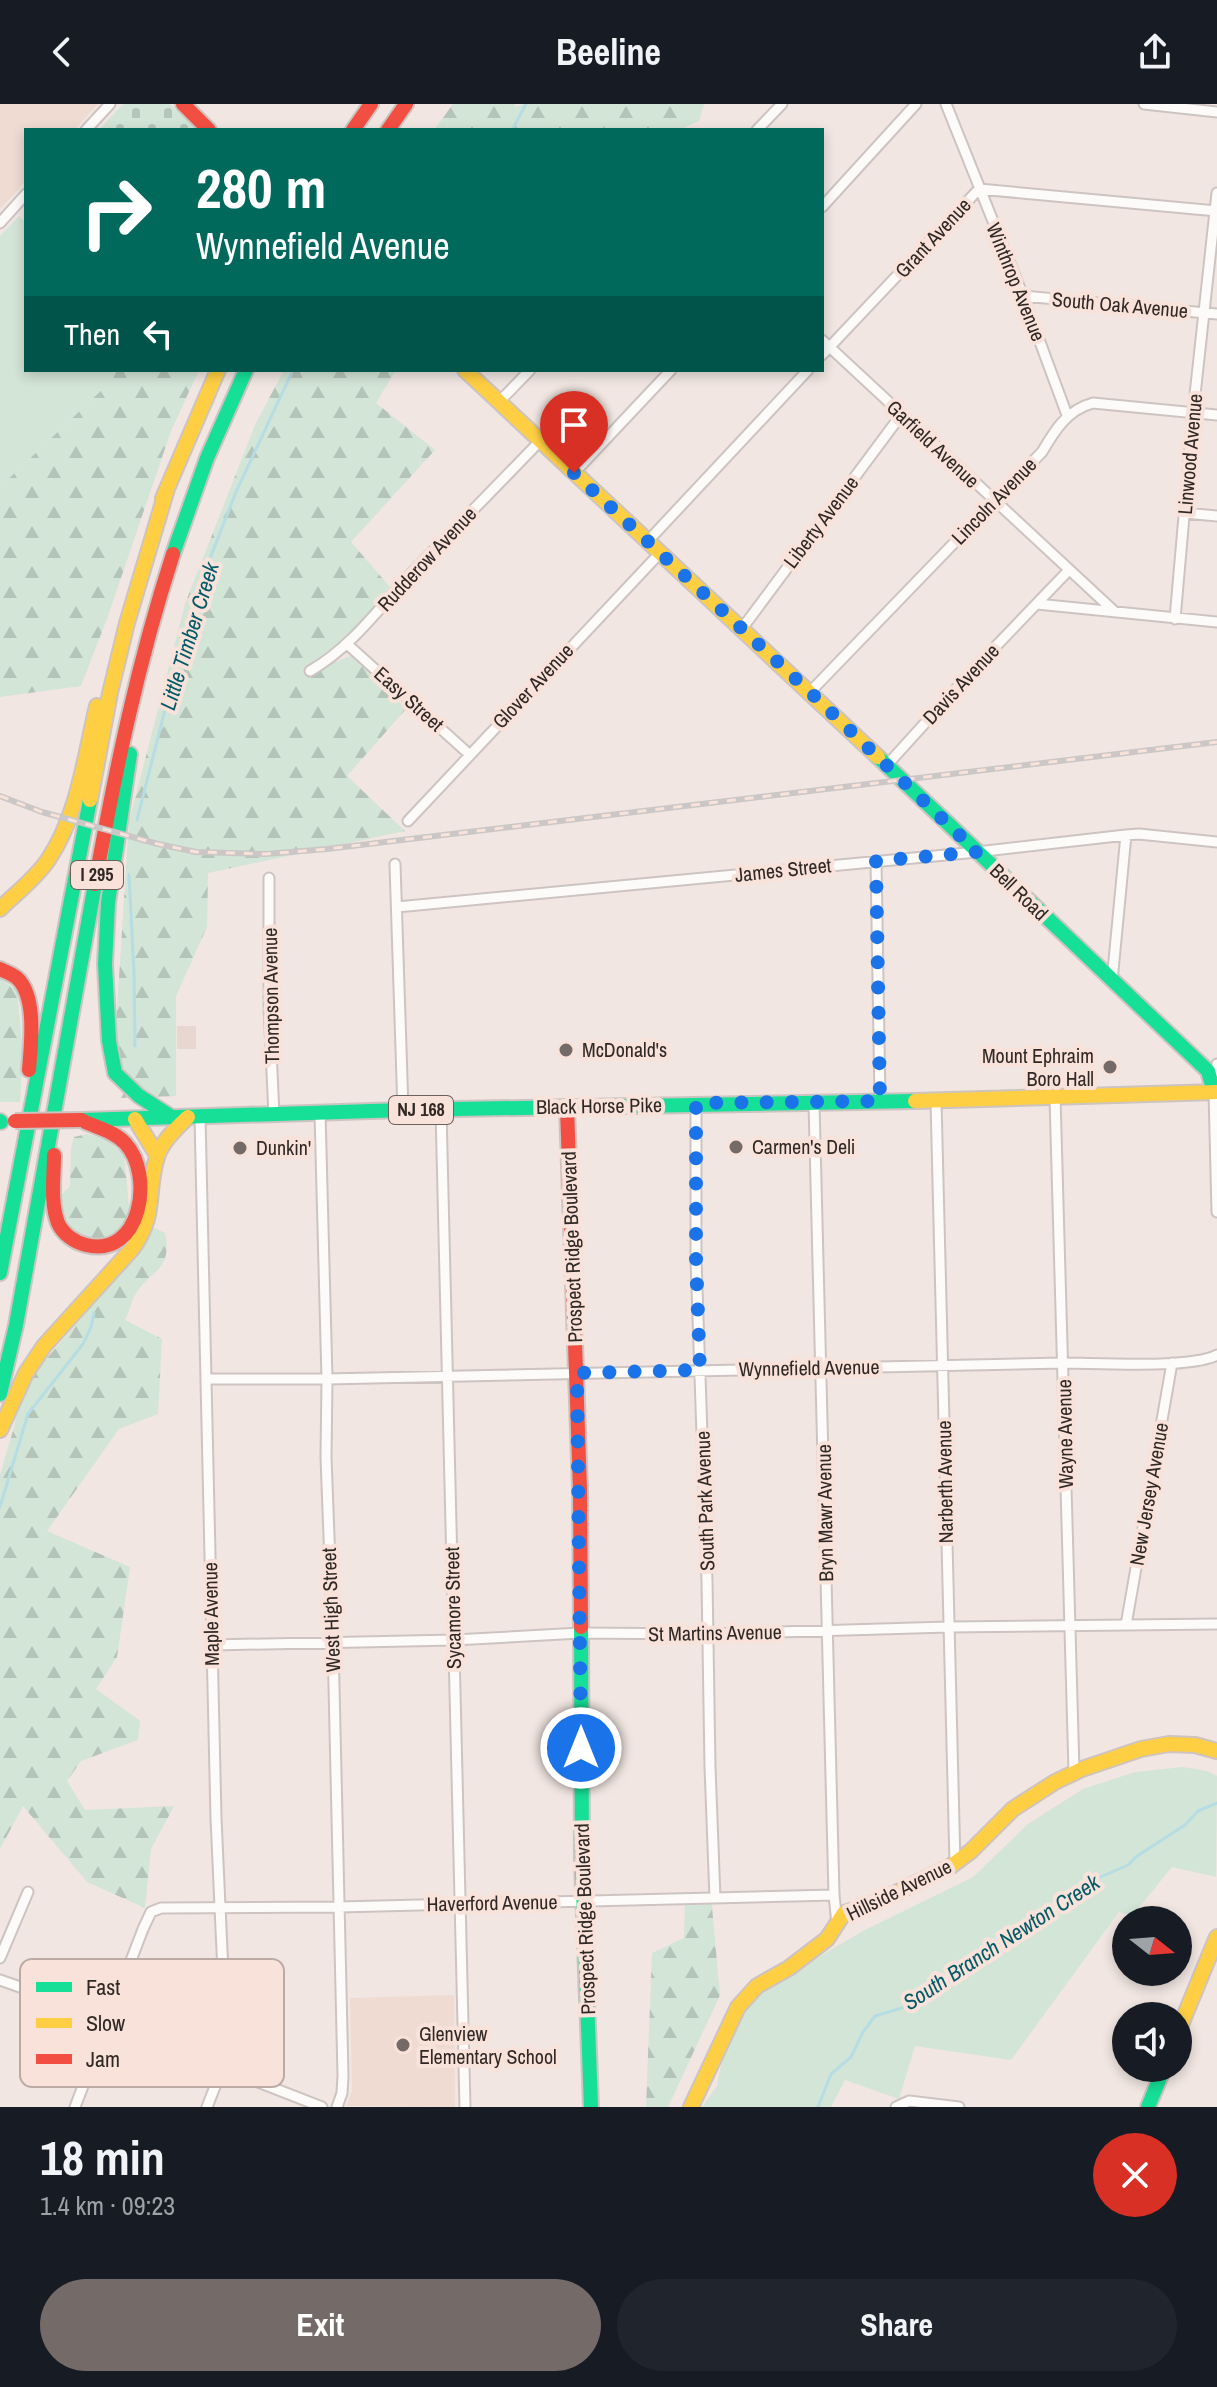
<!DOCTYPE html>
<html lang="en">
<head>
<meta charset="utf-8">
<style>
	body { margin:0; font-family:"Archivo Narrow",sans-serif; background:#20242c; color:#f1f3f6; height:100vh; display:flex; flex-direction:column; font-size:30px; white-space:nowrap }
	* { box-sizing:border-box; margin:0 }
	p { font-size:26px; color:#9ea1a6 }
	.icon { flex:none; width:44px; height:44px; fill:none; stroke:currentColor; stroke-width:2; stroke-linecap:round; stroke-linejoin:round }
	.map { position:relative; height:2003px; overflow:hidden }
	.details { display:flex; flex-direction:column; background:#171b24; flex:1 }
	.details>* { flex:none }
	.top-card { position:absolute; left:24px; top:24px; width:800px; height:244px; border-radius:0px; box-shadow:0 4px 12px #0003; background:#00695c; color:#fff; overflow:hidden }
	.needle { width:52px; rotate:107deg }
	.controls { position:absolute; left:1112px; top:1802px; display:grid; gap:16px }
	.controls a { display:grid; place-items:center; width:80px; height:80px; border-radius:50%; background:#171b24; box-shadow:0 4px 12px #0003; font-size:40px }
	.pin { position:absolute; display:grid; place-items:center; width:68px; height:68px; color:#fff; margin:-82px -34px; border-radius:50% 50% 50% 0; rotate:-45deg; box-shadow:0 0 8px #0007 }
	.pin .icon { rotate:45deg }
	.me { position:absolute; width:88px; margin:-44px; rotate:0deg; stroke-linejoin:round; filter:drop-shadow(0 0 6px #0008) }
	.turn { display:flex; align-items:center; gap:28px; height:168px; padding:0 40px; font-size:36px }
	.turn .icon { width:104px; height:104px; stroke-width:2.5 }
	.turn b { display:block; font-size:56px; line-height:68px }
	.then { display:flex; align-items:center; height:76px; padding:0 40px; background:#0003; gap:16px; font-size:30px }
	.round { display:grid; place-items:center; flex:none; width:84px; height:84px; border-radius:42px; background:#20242c }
	.headline { display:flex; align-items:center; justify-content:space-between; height:136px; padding:0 40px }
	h1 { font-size:48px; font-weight:700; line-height:60px }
	.cta { display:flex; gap:16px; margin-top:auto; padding:16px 40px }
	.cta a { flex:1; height:92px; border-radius:48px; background:#746a67; color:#fff; font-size:32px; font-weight:700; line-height:92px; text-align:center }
	.cta a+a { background:#20242c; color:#f1f3f6 }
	header { display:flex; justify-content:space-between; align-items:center; height:104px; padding:0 40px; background:#171b24; font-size:36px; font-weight:700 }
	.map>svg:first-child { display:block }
	.industrial { fill:#e8d7d1 }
	.built { fill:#f0dbd3 }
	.green { fill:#d3e5d7 }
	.forest { fill:url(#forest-firs) }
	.cemetery { fill:url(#cemetery-stones) }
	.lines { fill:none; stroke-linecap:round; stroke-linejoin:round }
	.stream { stroke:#b6dde3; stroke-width:3 }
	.street-casing { stroke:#cdc4c1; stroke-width:13 }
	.fast-casing { stroke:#cdc4c1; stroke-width:18 }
	.slow-casing { stroke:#cdc4c1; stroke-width:18 }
	.jam-casing { stroke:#cdc4c1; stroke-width:18 }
	.street { stroke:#fdfbfa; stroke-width:9 }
	.fast { stroke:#16e098; stroke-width:14 }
	.slow { stroke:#ffcf43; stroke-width:14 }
	.jam { stroke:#f24e42; stroke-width:14 }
	.rail-casing { stroke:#cac7c6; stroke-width:6 }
	.rail { stroke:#f8e2da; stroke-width:3; stroke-dasharray:9; stroke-linecap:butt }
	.jam-bridge-casing { stroke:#cdc4c1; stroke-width:18; stroke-linecap:butt }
	.jam-bridge { stroke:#f24e42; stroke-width:14 }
	.route { stroke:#1a73e8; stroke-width:14; stroke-dasharray:0 25.2 }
	.poi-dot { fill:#746a67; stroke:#f8e2da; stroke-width:3 }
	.labels { text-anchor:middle; stroke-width:8; stroke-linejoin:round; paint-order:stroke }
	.shield { fill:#f8e2da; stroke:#6c605b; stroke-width:2 }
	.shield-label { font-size:18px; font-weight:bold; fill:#302825 }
	.street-label { font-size:20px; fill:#302825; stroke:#f8e2da }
	.poi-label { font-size:20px; fill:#302825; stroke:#f8e2da; text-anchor:start }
	.water-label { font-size:22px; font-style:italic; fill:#025b67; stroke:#f8e2da }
	.key { fill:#f8e2da; stroke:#bcaaa4; stroke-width:2 }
	.key-label { font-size:22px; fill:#302825 }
</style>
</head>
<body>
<header><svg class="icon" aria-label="back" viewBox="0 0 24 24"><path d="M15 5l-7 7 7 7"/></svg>Beeline<svg class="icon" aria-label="share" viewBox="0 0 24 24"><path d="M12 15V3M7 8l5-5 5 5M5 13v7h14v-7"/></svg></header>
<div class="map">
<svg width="1217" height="2003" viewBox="0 0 1217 2003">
	<defs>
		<pattern id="forest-firs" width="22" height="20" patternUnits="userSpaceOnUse" patternTransform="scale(2)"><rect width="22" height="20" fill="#d3e5d7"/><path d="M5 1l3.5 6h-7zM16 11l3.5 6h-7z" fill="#b5c4b8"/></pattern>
		<pattern id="cemetery-stones" width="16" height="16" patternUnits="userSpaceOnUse" patternTransform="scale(2)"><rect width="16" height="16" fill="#d3e5d7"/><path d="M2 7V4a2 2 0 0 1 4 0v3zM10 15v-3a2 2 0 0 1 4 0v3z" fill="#b5c4b8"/></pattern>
	</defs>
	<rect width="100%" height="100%" fill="#f1e6e1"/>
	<path class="industrial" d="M 177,922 L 196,922 L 196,945 L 177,945 Z"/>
	<path class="built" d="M 0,0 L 98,0 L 74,26 L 26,26 L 26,77 L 0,105 Z
		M 454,1891 L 455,2003 L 346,2002 L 352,1987 L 350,1894 Z"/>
	<path class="green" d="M 19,112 L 26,119 L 26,266 L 108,266 L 108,280 L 0,383 L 0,132 Z
		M 1183,1663 L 1207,1667 L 1217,1672 L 1216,1773 L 1172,1763 L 1132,1812 L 1119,1808 L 1011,1956 L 915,1942 L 899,1995 L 845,1976 L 831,2003 L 702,2003 L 717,1982 L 726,1934 L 757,1889 L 863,1827 L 973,1773 L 1028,1720 L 1083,1685 L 1135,1668 Z"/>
	<path class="forest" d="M 453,0 L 515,0 L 515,3 L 524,0 L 704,0 L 699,17 L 679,26 L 434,26 Z
		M 108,266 L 199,266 L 171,327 L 108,512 L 81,582 L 0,593 L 0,383 L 108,280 Z
		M 284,266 L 396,266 L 376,299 L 435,346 L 351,438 L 390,483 L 323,563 L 353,551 L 406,605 L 347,672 L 405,727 L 208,769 L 207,823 L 176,892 L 176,992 L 121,994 L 128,982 L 114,951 L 129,718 L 185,500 L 255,321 Z
		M 0,874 L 17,887 L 23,949 L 20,998 L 0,998 Z
		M 87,1030 L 108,1036 L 124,1051 L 130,1113 L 165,1129 C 173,1168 149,1166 135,1191 C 131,1198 129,1208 125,1216 L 162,1235 L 158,1310 L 119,1325 L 47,1427 L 130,1463 L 117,1553 L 96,1585 L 140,1617 L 138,1636 L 81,1657 L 67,1677 L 85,1706 L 174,1702 L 151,1745 L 145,1804 L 87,1778 L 23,1702 L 0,1745 L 0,1371 L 14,1323 L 21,1284 L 120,1170 L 118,1129 L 97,1139 L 73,1134 L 59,1093 L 70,1082 L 71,1044 L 74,1033 Z
		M 711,1792 L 720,1891 L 668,2003 L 646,2003 L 652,1849 L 684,1834 L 685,1793 Z"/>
	<path class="cemetery" d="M 123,0 L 170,0 L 198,26 L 99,26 Z"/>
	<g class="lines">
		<path class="stream" d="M 512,26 L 526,0
			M 137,716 L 186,523 L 200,480 L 236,388 L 293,266
			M 129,771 L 134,867 L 135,942
			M 0,1403 L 28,1310 L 83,1240 L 91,1223 L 94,1209
			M 818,2003 L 831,1970 L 851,1953 L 863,1928 L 875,1912 L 905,1903 L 935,1879 L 1040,1816 L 1056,1804 L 1076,1794 L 1087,1779 L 1128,1761 L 1137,1752 L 1185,1721 L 1198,1707 L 1217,1699"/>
		<defs>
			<path id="street" d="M 946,0 L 1023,192 L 1067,311
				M 1144,0 L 1217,8
				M 86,26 L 110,0
				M 757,26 L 782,0
				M 822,103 L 916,0
				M 0,119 L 26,90
				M 1023,192 L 1217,210
				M 822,236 L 1115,508
				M 822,251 L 979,85 L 1217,107
				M 499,298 L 530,266
				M 574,369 L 671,266
				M 1185,409 L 1217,412
				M 647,438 L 808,266
				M 1037,500 L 1217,518
				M 1175,515 L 1193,309 L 1217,89
				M 741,526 L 901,311
				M 347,540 L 470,651
				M 310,567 C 350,544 377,507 407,474 C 451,428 496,383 540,337
				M 810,588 L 1042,348 C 1055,326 1067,306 1093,299 L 1217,311
				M 887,661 L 974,565 L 1069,466
				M 408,717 L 660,449
				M 876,757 L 880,997
				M 395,760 L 403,1006
				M 269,774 L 269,904 L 274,1011
				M 397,803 L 977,748 L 1126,731 L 1139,730 L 1217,738
				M 1112,877 L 1126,731
				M 1217,960 L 1214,988 L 1217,1108
				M 1055,993 L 1074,1667
				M 936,997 L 955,1760
				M 696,999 L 696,1155 L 707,1477 L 710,1663 L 715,1794
				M 814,999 L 834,1791 L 837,1820
				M 441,1006 L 465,2003
				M 320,1009 L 327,1275 L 326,1353 L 333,1539 L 343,1972 L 342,1989 L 337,2003
				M 200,1013 L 216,1714 L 226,1935 L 225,1957 L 207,2003
				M 207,1275 L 327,1275 L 1063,1259 C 1097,1259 1191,1265 1217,1251
				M 1126,1521 L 1172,1259
				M 212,1541 L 454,1536 L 580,1529 L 708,1530 L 948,1523 L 1217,1520
				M 0,1854 L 28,1788
				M 0,1876 L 108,1914 L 222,1964 L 322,2003
				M 75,2003 L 143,1825 L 151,1808 L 161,1804 L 339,1803 L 834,1791
				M 896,2003 L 909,1997 L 959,2003"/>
			<path id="fast" d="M 173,450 L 207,354 L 246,266
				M 130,650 L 108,799 L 105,860 L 109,937 L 115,969 L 139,992 L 173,1014
				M 878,653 L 1208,967 L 1214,988
				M 82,1016 L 403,1006 L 915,997
				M 0,1017 L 1,1018
				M 0,1169 L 90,696
				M 0,1290 L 16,1221 L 95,780
				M 581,1523 L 582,1758 L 591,2003
				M 1148,2003 L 1164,1964"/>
			<path id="slow" d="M 465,266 L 878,653
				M 163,394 L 218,266
				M 90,696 L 110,589 L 127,519 L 167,385
				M 0,805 C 16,789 35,775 48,756 C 78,712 85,652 97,602
				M 915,997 L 1217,988
				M 135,1015 L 157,1051
				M 0,1326 L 26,1269 L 44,1242 L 132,1145 C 157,1111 146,1089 157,1053 C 161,1039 177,1023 188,1013
				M 1178,1928 L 1217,1833
				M 691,2003 L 738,1903 L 757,1882 L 789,1864 L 827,1835 L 844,1809 L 873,1800 L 951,1762 L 971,1747 L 1013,1705 L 1055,1678 L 1082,1665 L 1141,1645 L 1169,1640 L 1195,1641 L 1217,1647"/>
			<path id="jam" d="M 183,0 L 209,26
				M 353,26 L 371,0
				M 388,26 L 406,0
				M 95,780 C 115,668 138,558 173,450
				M 0,865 C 6,868 12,870 17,874 C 37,892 31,941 29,966
				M 567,1003 L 580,1386 L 581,1523
				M 54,1051 C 54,1073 50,1098 58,1119 C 63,1130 74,1138 86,1141 C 141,1155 155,1071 125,1039 C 114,1027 95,1023 81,1016"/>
		</defs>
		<use href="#street" class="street-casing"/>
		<use href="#fast" class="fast-casing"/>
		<use href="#slow" class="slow-casing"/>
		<use href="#jam" class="jam-casing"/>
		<use href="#street" class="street"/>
		<use href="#fast" class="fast"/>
		<use href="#slow" class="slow"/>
		<use href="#jam" class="jam"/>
		<defs>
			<path id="rail" d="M 0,692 L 42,708 L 158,740 L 196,748 L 266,750 L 327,745 L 1217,638"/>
		</defs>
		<use href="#rail" class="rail-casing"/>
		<use href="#rail" class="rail"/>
		<defs>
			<path id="jam-bridge" d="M 15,1017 L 81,1016"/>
		</defs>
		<use href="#jam-bridge" class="jam-bridge-casing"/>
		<use href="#jam-bridge" class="jam-bridge"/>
	</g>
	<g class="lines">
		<path class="route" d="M 574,369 L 810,588 L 977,748 L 876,757 L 880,997 L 696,999 L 696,1155 L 700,1266 L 577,1269 L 581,1644"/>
	</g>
	<g class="poi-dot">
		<circle cx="566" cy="946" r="8"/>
		<circle cx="1110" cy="963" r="8"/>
		<circle cx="736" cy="1043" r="8"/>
		<circle cx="240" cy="1044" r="8"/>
		<circle cx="403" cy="1941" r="8"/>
	</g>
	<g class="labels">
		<g class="shield">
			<rect x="71" y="757" width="52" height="28" rx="6"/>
			<rect x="389" y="992" width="64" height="28" rx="6"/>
		</g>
		<g class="shield-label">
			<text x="97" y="777">I 295</text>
			<text x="421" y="1012">NJ 168</text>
		</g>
		<g class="street-label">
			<text transform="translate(933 134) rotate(-47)" y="7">Grant Avenue</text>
			<text transform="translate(1016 178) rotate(68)" y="7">Winthrop Avenue</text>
			<text transform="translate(1120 201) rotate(5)" y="7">South Oak Avenue</text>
			<text transform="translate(933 340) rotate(43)" y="7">Garfield Avenue</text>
			<text transform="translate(1190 350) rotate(-85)" y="7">Linwood Avenue</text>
			<text transform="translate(994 397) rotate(-46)" y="7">Lincoln Avenue</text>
			<text transform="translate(821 418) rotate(-53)" y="7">Liberty Avenue</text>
			<text transform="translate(427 455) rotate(-47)" y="7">Rudderow Avenue</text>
			<text transform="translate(961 580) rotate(-47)" y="7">Davis Avenue</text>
			<text transform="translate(533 582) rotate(-47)" y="7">Glover Avenue</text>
			<text transform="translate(409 595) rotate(42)" y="7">Easy Street</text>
			<text transform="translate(783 766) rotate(-6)" y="7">James Street</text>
			<text transform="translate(1019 788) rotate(44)" y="7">Bell Road</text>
			<text transform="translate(271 892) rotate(-91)" y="7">Thompson Avenue</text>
			<text transform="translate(599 1002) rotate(-1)" y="7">Black Horse Pike</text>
			<text transform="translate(572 1143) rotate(-92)" y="7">Prospect Ridge Boulevard</text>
			<text transform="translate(809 1264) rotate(-1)" y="7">Wynnefield Avenue</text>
			<text transform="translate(1065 1330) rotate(-91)" y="7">Wayne Avenue</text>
			<text transform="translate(945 1378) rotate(-91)" y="7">Narberth Avenue</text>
			<text transform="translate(1149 1390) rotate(-80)" y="7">New Jersey Avenue</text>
			<text transform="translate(705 1397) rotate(-92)" y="7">South Park Avenue</text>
			<text transform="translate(825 1409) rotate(-91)" y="7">Bryn Mawr Avenue</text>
			<text transform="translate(453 1504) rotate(-91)" y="7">Sycamore Street</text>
			<text transform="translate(331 1506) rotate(-92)" y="7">West High Street</text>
			<text transform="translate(211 1510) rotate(-91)" y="7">Maple Avenue</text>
			<text transform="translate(715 1529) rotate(-1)" y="7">St Martins Avenue</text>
			<text transform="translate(899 1786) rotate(-26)" y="7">Hillside Avenue</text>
			<text transform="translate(492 1799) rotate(-1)" y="7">Haverford Avenue</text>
			<text transform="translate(585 1815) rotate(-92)" y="7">Prospect Ridge Boulevard</text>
		</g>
		<g class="poi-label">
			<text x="582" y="953">McDonald's</text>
			<text x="1094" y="959" text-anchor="end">Mount Ephraim<tspan x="1094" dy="23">Boro Hall</tspan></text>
			<text x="752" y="1050">Carmen's Deli</text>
			<text x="256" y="1051">Dunkin'</text>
			<text x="419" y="1937">Glenview<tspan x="419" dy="23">Elementary School</tspan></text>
		</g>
		<g class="water-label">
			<text transform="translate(189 532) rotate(-73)" y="8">Little Timber Creek</text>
			<text transform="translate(1001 1838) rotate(-33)" y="8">South Branch Newton Creek</text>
		</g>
	</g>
	<rect x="20" y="1855" width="264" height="128" rx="12" class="key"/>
	<rect x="36" y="1878" width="36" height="10" fill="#16e098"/>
	<rect x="36" y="1914" width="36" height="10" fill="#ffcf43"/>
	<rect x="36" y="1950" width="36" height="10" fill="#f24e42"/>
	<g class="key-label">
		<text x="86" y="1891">Fast</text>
		<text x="86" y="1927">Slow</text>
		<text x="86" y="1963">Jam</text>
	</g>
</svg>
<div class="controls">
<a><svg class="needle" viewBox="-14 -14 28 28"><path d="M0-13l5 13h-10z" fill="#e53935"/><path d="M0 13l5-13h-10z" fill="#9ea1a6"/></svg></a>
<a><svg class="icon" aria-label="sound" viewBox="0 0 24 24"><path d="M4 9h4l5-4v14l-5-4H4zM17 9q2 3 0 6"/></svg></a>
</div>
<div class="pin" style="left:574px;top:369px;background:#d93025"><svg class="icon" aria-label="arrive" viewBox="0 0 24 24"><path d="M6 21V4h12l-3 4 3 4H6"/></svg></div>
<svg class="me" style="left:581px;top:1644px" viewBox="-20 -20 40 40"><circle r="17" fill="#1a73e8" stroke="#fff" stroke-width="3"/><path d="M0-11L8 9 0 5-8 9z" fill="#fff"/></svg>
<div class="top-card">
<div class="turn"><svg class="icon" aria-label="right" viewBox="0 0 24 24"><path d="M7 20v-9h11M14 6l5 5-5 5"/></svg><div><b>280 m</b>Wynnefield Avenue</div></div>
<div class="then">Then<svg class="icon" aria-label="left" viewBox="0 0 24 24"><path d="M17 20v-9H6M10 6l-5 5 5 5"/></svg></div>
</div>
</div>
<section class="details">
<div class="headline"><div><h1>18 min</h1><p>1.4 km · 09:23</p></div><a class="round" style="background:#d93025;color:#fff"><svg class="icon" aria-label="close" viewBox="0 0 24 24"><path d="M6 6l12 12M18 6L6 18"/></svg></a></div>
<div class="cta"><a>Exit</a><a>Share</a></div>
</section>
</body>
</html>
